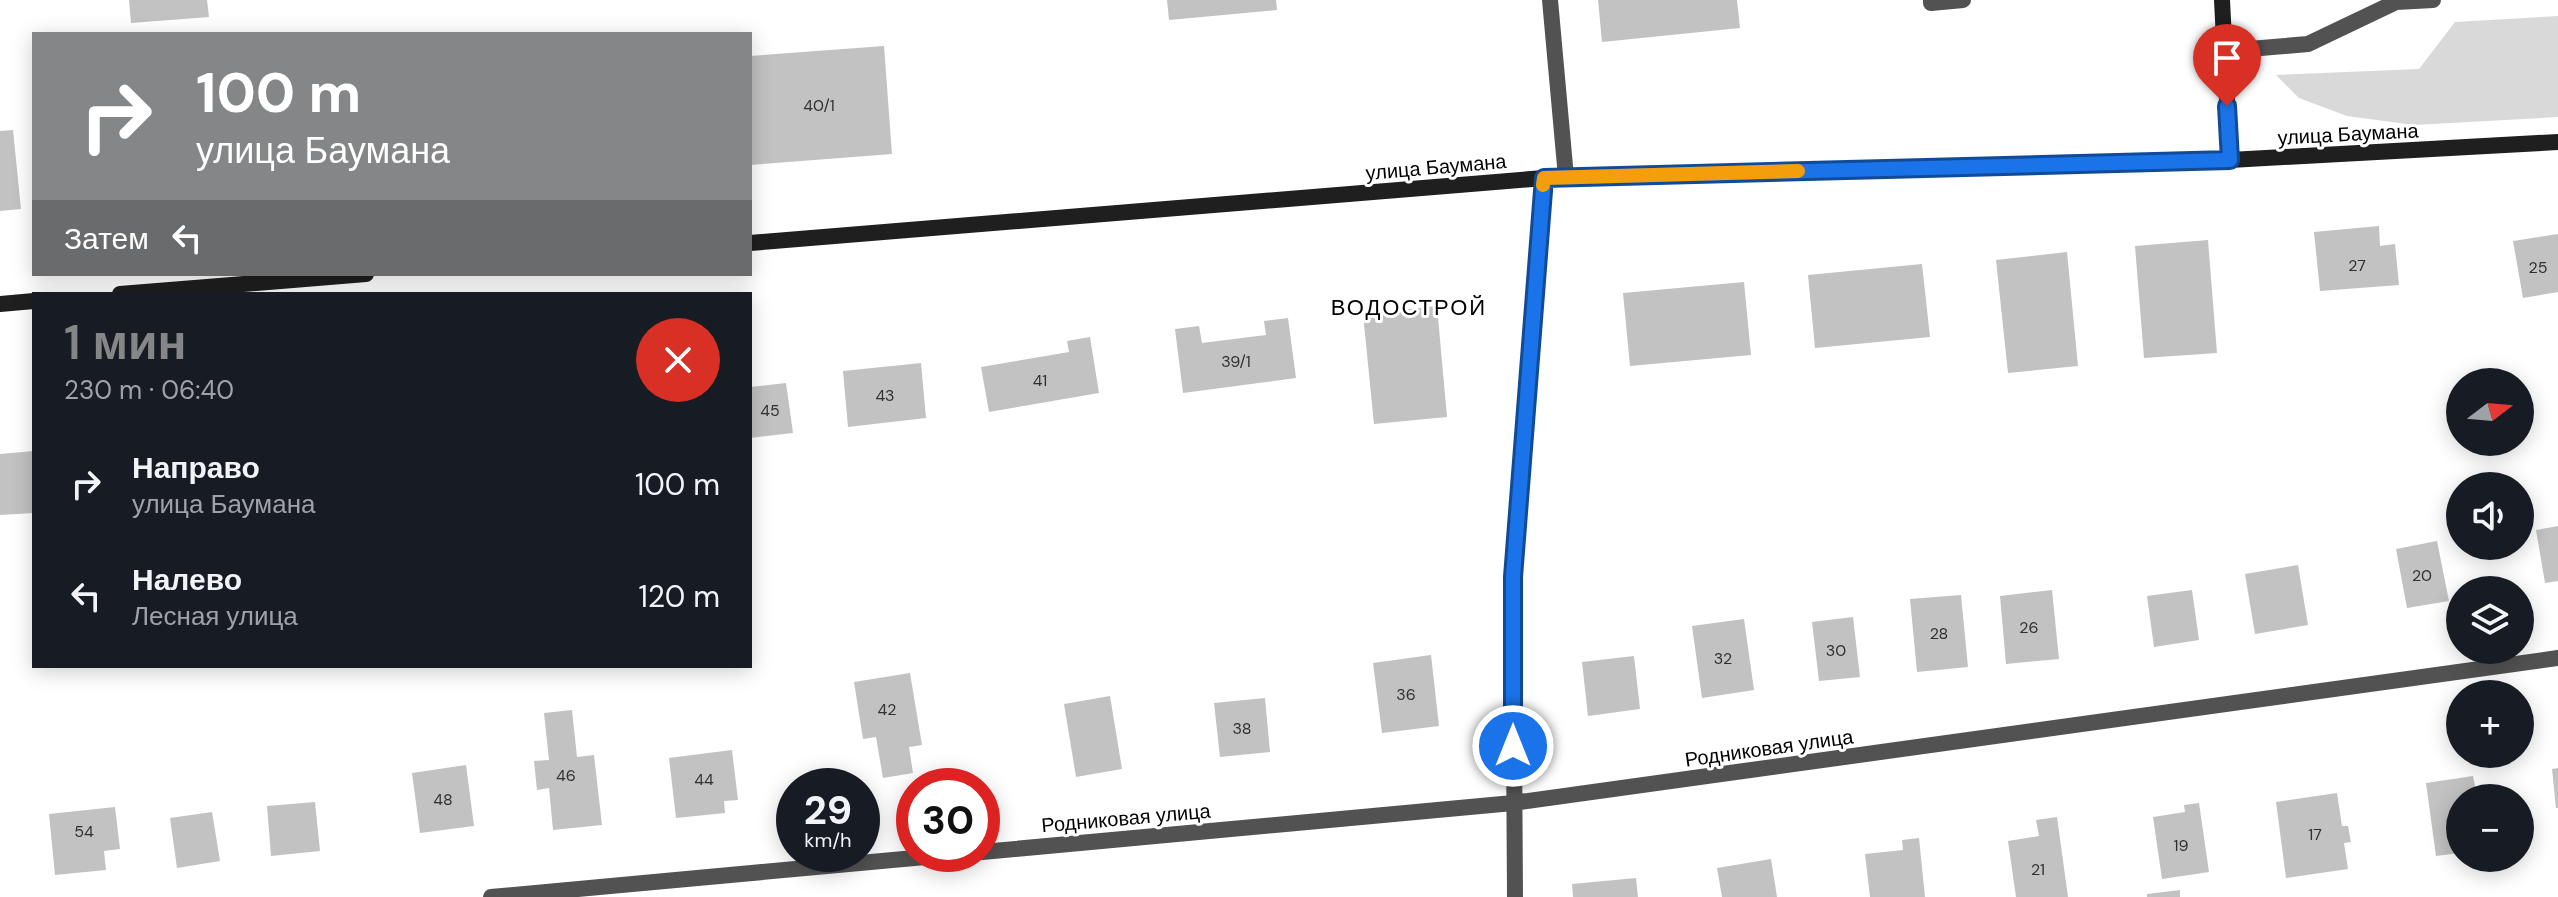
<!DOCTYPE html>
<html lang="ru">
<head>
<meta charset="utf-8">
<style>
	body { margin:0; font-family:"DM Sans",sans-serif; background:#20242c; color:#f1f3f6; height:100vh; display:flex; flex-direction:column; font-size:30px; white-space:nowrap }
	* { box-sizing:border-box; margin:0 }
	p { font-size:26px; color:#9ea1a6 }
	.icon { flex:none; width:44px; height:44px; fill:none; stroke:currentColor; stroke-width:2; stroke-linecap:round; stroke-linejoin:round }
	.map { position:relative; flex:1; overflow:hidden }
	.panel { position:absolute; left:32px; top:292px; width:720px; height:376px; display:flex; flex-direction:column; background:#171b24; border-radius:0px; box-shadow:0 4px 20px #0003 }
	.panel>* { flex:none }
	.guide { position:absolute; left:32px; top:32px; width:720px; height:244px; border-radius:0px; box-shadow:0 4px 20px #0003; background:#858687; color:#fff; overflow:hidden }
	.needle { width:52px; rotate:74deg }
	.fabs { position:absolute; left:2446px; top:368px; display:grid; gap:16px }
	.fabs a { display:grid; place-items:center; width:88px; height:88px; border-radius:50%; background:#171b24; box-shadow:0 4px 20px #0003; font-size:40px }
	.speed { position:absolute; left:776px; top:768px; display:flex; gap:16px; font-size:40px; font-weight:700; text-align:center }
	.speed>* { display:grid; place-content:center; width:104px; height:104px; border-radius:50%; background:#171b24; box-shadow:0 4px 20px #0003; line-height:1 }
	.speed small { font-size:20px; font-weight:400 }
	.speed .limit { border:12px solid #d22; background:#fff; color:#111 }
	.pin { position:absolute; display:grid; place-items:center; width:68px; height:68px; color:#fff; margin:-82px -34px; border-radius:50% 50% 50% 0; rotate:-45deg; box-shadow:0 0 8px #0007 }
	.pin .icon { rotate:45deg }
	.me { position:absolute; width:88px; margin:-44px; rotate:0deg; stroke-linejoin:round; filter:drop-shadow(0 0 6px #0008) }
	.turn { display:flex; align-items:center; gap:28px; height:168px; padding:0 32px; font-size:36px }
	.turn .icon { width:104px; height:104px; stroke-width:2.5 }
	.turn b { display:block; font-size:56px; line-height:68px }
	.then { display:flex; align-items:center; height:76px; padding:0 32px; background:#0003; gap:16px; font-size:30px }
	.round { display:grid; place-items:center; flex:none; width:84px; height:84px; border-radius:42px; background:#20242c }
	.summary { display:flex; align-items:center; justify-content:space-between; height:136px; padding:0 32px }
	h1 { font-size:48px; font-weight:600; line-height:60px; color:#858687 }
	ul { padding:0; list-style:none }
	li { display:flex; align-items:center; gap:24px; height:112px; padding:0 32px }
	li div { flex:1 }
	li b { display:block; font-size:30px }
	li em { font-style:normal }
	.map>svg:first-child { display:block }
	.green { fill:#d9d9d9 }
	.building { fill:#c2c2c2 }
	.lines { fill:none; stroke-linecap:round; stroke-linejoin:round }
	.lane { stroke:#525252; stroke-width:16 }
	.street { stroke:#525252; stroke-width:16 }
	.secondary { stroke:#1f1f1f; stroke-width:16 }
	.route-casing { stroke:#114b97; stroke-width:20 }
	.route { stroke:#1a73e8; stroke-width:14 }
	.slow { stroke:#f59e0b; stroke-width:14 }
	.labels { text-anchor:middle; stroke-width:6; stroke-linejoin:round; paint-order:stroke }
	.number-label { font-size:16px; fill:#303030 }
	.street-label { font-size:20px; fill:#000; stroke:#fff }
	.neighbourhood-label { font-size:22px; letter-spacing:2px; fill:#000; stroke:#fff }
</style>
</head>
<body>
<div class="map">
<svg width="2558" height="897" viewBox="0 0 2558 897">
	<rect width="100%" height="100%" fill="#fff"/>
	<path class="green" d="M 2558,16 L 2558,117 L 2414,125 L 2347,116 L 2299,98 L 2276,75 L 2419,69 L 2455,22 Z"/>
	<path class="building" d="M 129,0 L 207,0 L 209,17 L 131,23 Z
		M 1167,0 L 1276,0 L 1277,10 L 1169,20 Z
		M 1598,0 L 1737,0 L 1740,28 L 1602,42 Z
		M 884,46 L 892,154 L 750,165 L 750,56 Z
		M 13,130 L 21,209 L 0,211 L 0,131 Z
		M 2379,226 L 2380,246 L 2395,244 L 2399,285 L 2320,291 L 2314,232 Z
		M 2558,234 L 2558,292 L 2523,298 L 2513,241 Z
		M 2208,240 L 2217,353 L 2144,358 L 2135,246 Z
		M 2067,252 L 2078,366 L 2008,373 L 1996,260 Z
		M 1922,264 L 1930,337 L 1815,348 L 1808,275 Z
		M 1744,282 L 1751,355 L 1630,366 L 1623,293 Z
		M 1437,306 L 1447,417 L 1374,424 L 1363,314 Z
		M 1288,318 L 1296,378 L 1183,393 L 1175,329 L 1199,326 L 1202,343 L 1266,335 L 1264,321 Z
		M 1090,337 L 1099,393 L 989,412 L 981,367 L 1069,352 L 1067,341 Z
		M 921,363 L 926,418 L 848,427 L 843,371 Z
		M 786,383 L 793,433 L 750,438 L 750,387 Z
		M 34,451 L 34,513 L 0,515 L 0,454 Z
		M 2558,526 L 2558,581 L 2545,583 L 2536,530 Z
		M 2437,541 L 2449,601 L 2407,608 L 2396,549 Z
		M 2298,565 L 2308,625 L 2255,634 L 2245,574 Z
		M 2052,590 L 2059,659 L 2006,664 L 2000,596 Z
		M 2192,590 L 2199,640 L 2154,647 L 2147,596 Z
		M 1961,595 L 1968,667 L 1917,672 L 1910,599 Z
		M 1853,617 L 1860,677 L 1819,681 L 1812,622 Z
		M 1744,619 L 1754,690 L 1702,698 L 1692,626 Z
		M 1431,655 L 1439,726 L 1382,733 L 1373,663 Z
		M 1634,656 L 1640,709 L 1588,716 L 1582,662 Z
		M 910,673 L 922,745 L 909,747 L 913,773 L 883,778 L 876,737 L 863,739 L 854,682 Z
		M 1110,696 L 1122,769 L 1076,777 L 1064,704 Z
		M 1265,698 L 1270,752 L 1220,757 L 1214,703 Z
		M 572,710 L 577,757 L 594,755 L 602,825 L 553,830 L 549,788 L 537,790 L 534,761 L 549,760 L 544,713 Z
		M 732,750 L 738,800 L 724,801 L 725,813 L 676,818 L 669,758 Z
		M 466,765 L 474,826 L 420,833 L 412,773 Z
		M 2558,768 L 2558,808 L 2556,808 L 2552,769 Z
		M 2473,776 L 2476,791 L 2483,790 L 2484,798 L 2460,798 L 2460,853 L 2436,856 L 2426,783 Z
		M 2337,793 L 2342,826 L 2348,826 L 2351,842 L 2344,843 L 2348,869 L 2286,878 L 2276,802 Z
		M 315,802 L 320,851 L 271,856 L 267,806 Z
		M 2199,803 L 2209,872 L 2162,879 L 2153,817 L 2185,812 L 2184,805 Z
		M 115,807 L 120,849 L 104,851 L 106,870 L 55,875 L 49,814 Z
		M 212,812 L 220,861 L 177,868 L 170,818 Z
		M 2057,817 L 2068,897 L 2016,897 L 2008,841 L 2039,836 L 2036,820 Z
		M 1919,838 L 1925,897 L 1870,897 L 1865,854 L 1903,850 L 1902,840 Z
		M 1771,859 L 1777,897 L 1722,897 L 1717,868 Z
		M 1636,878 L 1638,897 L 1573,897 L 1572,884 Z
		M 2180,890 L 2180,897 L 2147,897 L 2147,894 Z"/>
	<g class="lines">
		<path class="lane" d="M 1550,0 L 1566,177
			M 1931,0 L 1931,3 L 1963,0
			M 2225,51 L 2308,44 L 2396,2 L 2433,0"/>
		<path class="street" d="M 982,852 L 1513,803 L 2558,658
			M 491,897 L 958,854
			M 1515,897 L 1513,577 L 1544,178"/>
		<path class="secondary" d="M 2222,0 L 2230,160
			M 750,243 L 1544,178 L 2230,160 L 2558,142
			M 120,294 L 366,274
			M 0,304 L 34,301"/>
	</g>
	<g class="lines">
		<defs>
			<path id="route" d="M 1513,746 L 1513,577 L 1544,178 L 2230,160 L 2227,106"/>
		</defs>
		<use href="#route" class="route-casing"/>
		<use href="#route" class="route"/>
		<path class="slow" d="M 1543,185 L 1544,178 L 1798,171"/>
	</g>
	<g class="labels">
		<g class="number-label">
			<text x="819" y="111">40/1</text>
			<text x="2357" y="271">27</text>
			<text x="2538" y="273">25</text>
			<text x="1236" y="367">39/1</text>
			<text x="1040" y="386">41</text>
			<text x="885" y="401">43</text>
			<text x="770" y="416">45</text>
			<text x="2422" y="581">20</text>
			<text x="2029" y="633">26</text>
			<text x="1939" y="639">28</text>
			<text x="1836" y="656">30</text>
			<text x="1723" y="664">32</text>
			<text x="1406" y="700">36</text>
			<text x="887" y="715">42</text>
			<text x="1242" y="734">38</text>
			<text x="566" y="781">46</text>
			<text x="704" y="785">44</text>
			<text x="443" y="805">48</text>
			<text x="84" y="837">54</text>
			<text x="2315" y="840">17</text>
			<text x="2181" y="851">19</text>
			<text x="2038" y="875">21</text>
		</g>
		<g class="street-label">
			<text transform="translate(2348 134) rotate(-3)" y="7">улица Баумана</text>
			<text transform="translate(1436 167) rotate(-5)" y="7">улица Баумана</text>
			<text transform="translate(1769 748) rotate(-8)" y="7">Родниковая улица</text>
			<text transform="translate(1126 818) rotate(-5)" y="7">Родниковая улица</text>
		</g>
		<g class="neighbourhood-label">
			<text x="1409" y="315">ВОДОСТРОЙ</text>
		</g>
	</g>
</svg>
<div class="fabs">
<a><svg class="needle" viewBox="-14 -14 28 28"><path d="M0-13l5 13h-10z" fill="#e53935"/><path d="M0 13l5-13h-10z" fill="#9ea1a6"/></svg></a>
<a><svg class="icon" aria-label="sound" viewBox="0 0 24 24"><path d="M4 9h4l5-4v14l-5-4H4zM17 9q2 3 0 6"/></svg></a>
<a><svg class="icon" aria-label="layers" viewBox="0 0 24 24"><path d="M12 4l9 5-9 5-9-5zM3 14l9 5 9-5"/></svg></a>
<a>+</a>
<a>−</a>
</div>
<div class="speed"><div>29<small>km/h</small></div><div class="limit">30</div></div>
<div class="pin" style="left:2227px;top:106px;background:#d93025"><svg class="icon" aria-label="arrive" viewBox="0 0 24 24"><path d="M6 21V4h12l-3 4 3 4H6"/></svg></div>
<svg class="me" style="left:1513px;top:746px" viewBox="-20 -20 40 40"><circle r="17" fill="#1a73e8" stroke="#fff" stroke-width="3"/><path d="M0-11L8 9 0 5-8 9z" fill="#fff"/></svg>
<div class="guide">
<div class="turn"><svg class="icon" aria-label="right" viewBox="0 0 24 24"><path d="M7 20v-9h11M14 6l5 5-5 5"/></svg><div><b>100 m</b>улица Баумана</div></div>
<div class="then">Затем<svg class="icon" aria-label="left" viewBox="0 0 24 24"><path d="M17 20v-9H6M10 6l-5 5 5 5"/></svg></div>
</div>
<section class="panel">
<div class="summary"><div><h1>1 мин</h1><p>230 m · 06:40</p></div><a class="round" style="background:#d93025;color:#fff"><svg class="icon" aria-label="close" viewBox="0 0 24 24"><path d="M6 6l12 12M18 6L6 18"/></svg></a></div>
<ul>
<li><svg class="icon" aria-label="right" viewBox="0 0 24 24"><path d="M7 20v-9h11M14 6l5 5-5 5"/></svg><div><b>Направо</b><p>улица Баумана</p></div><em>100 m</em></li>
<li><svg class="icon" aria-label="left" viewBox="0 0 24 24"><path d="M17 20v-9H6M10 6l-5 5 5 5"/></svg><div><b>Налево</b><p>Лесная улица</p></div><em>120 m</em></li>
</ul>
</section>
</div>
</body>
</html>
